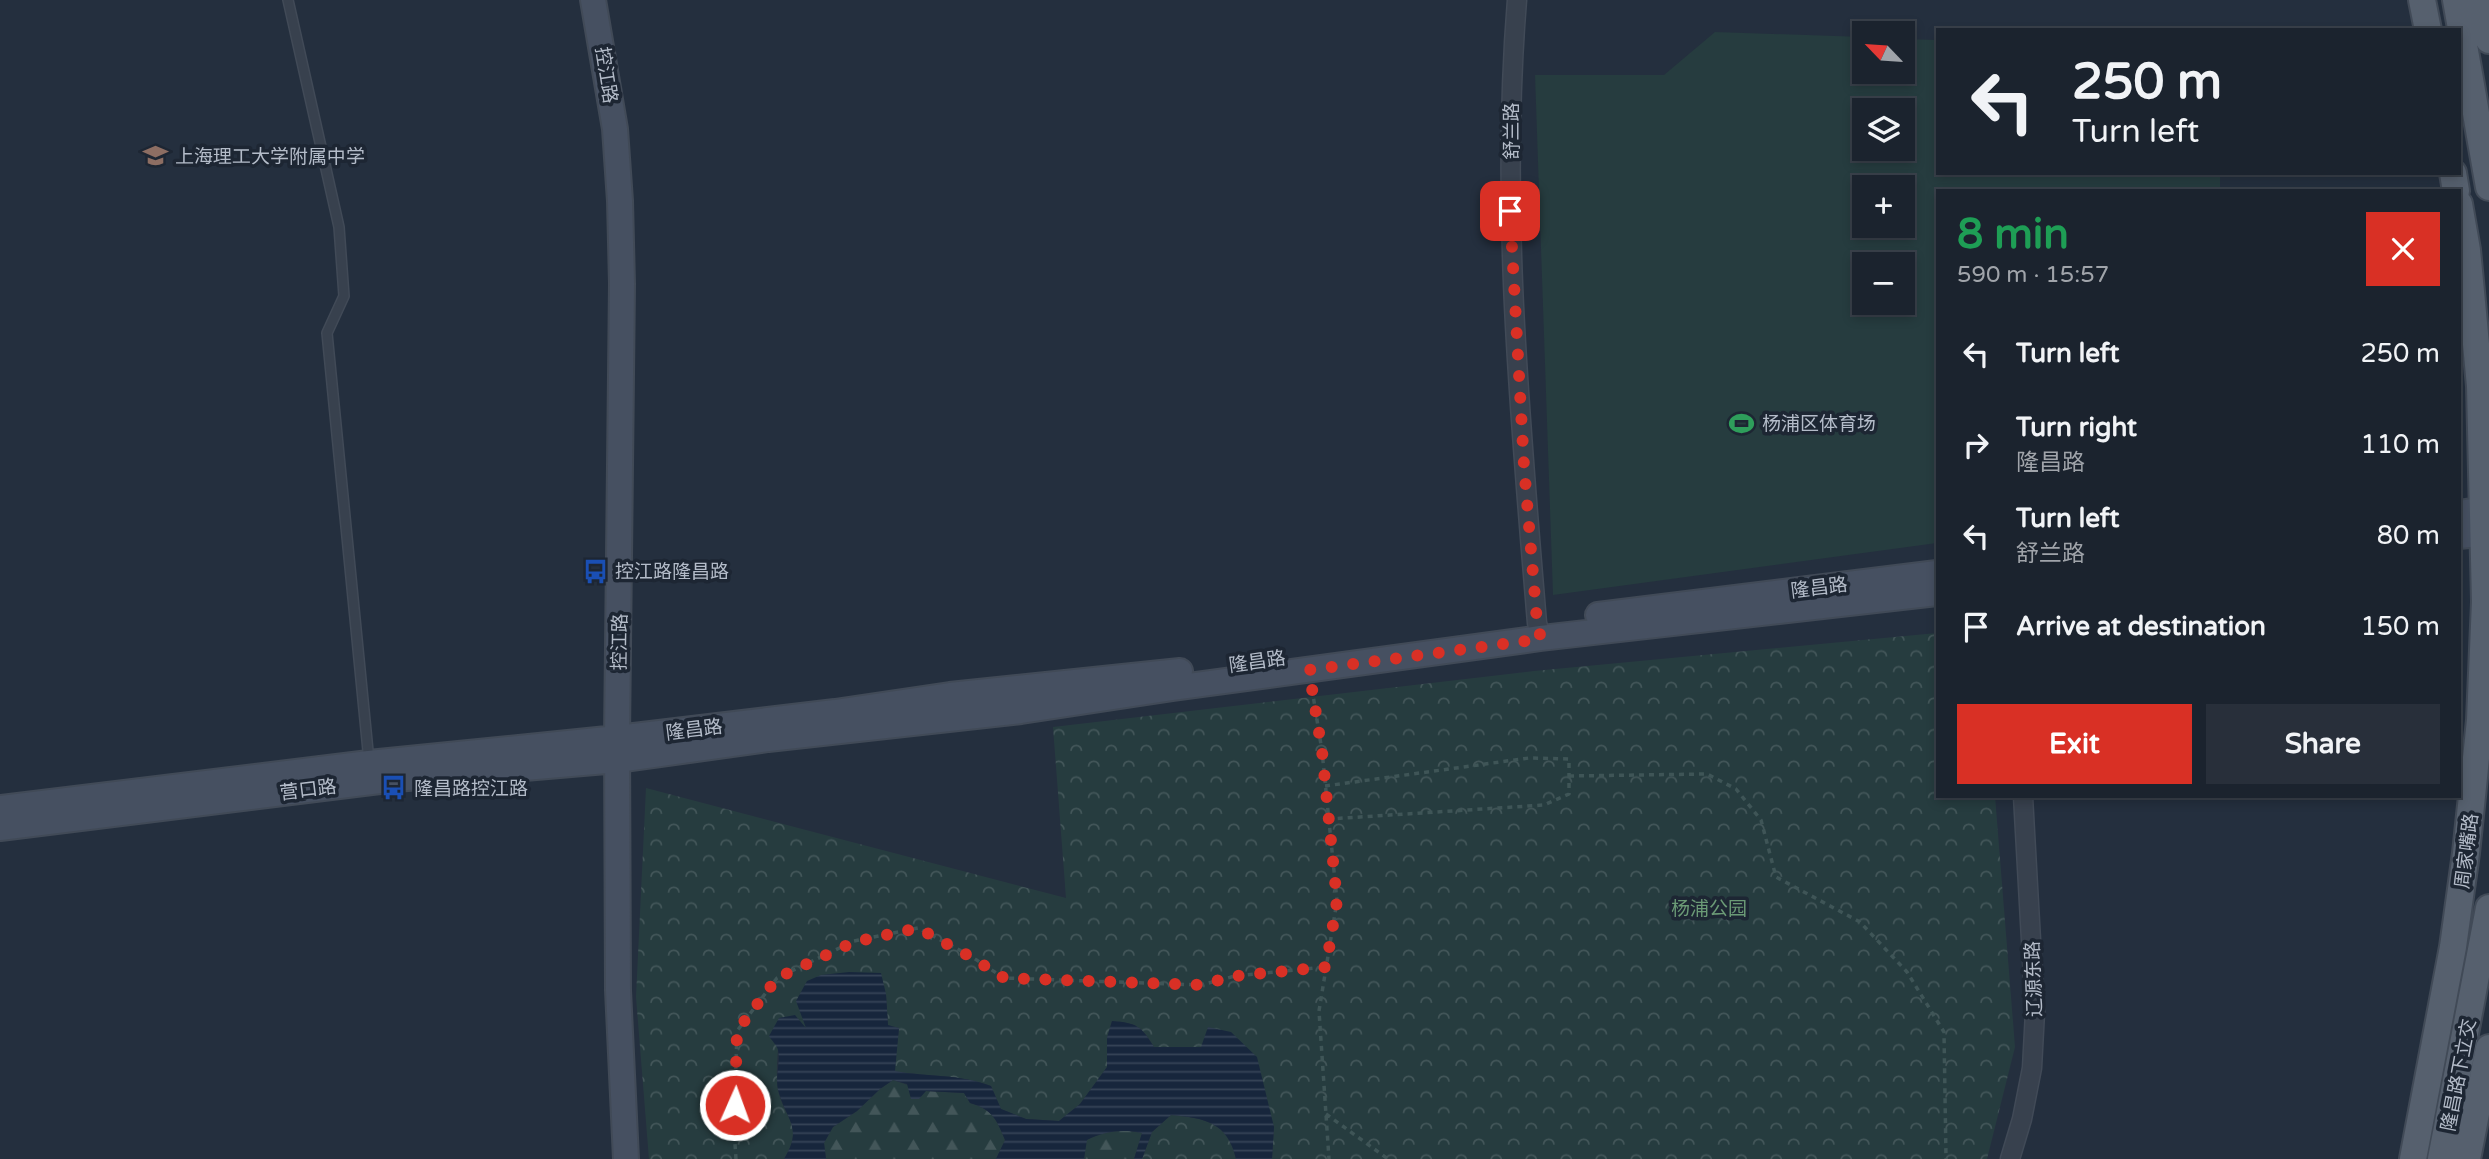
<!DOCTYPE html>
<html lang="en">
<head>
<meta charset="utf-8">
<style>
	body { margin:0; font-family:"Varela Round","Noto Sans SC",sans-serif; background:#282f3a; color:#f1f3f6; height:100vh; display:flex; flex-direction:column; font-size:26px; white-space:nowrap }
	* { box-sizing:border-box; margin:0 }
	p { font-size:23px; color:#a0a4aa }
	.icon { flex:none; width:38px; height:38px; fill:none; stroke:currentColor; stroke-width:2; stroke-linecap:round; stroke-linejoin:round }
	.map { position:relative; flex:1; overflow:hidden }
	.details { position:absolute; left:1936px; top:189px; width:525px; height:609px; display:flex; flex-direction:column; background:#1b232e; border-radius:0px; box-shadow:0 4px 10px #0003,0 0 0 2px #39404a }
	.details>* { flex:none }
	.top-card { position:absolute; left:1936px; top:28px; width:525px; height:147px; border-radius:0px; box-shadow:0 4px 10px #0003,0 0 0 2px #39404a; background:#1b232e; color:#f1f3f6; overflow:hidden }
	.needle { width:46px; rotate:295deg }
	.controls { position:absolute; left:1852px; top:21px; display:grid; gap:14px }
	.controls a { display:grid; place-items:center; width:63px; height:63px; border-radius:0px; background:#1b232e; box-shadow:0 4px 10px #0003,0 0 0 2px #39404a; font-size:35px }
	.pin { position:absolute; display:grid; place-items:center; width:60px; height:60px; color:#fff; margin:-30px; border-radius:14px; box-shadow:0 4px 10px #0006 }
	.me { position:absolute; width:77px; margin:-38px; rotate:2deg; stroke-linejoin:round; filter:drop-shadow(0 0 5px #0008) }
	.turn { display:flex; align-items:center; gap:24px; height:147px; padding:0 21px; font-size:32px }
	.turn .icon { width:91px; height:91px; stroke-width:2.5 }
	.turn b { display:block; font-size:49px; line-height:60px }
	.round { display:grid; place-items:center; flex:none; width:74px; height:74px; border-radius:0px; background:#282f3a }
	.headline { display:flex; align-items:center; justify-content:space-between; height:119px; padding:0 21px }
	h1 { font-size:42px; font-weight:700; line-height:52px; color:#1e9e55 }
	.action { display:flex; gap:14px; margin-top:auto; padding:14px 21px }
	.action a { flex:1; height:80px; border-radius:0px; background:#d93025; color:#fff; font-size:28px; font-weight:700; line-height:80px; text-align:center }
	.action a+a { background:#282f3a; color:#f1f3f6 }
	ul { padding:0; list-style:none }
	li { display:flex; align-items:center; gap:21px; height:91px; padding:0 21px }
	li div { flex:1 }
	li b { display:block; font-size:26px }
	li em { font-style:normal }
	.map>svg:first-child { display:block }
	.forest { fill:url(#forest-firs) }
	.park { fill:url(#park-crowns) }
	.pitch { fill:#263c3f; fill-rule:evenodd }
	.water { fill:url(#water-rules) }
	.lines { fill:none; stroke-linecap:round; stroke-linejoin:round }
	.service-casing { stroke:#414a57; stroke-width:12 }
	.minor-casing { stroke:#414a57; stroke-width:21 }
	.secondary-casing { stroke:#414a57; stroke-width:28 }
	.primary-casing { stroke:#414a57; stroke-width:30 }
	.path { stroke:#3f5557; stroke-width:3.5; stroke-dasharray:5 5; stroke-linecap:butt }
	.service { stroke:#38414e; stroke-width:9 }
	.minor { stroke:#38414e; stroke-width:18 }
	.secondary { stroke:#465061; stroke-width:24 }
	.primary { stroke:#56606e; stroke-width:26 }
	.route { stroke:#d93025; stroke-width:12; stroke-dasharray:0 21.6 }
	.labels { text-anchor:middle; stroke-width:7; stroke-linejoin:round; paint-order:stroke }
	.street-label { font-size:19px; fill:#b4bcc9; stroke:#1d2633 }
	.poi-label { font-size:19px; fill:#b4bcc9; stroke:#1d2633; text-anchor:start }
	.park-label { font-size:19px; fill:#6b9a76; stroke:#1d2633 }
</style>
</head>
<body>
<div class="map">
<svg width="2489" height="1159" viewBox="0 0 2489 1159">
	<defs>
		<pattern id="forest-firs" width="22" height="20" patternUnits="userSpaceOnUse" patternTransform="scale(1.75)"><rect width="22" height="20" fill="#263c3f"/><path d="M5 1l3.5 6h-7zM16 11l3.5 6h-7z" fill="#435659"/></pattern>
		<pattern id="park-crowns" width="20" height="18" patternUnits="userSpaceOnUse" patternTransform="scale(1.75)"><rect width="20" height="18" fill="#263c3f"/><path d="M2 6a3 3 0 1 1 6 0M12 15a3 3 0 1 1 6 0" fill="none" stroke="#435659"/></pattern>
		<pattern id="water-rules" width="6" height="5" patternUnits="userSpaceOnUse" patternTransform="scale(1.75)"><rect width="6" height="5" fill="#17263c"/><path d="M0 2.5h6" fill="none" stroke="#364457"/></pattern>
	</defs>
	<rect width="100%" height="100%" fill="#242f3e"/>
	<path class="forest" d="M 893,1080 L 925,1091 L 964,1093 L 970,1103 C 992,1109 997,1120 1005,1140 L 996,1159 L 826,1159 L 824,1143 L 833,1127 L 857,1111 L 880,1089 Z
		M 1123,1130 L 1142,1133 L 1134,1159 L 1084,1159 L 1086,1140 L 1100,1134 Z"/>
	<path class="park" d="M 1937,633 L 1937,796 L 1995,796 L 2015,1047 L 1987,1159 L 1272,1159 L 1274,1127 L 1264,1093 L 1201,1047 L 1154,1047 C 1142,1026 1136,1023 1112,1021 L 1107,1038 L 1107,1067 L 1080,1104 L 1059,1121 L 1026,1119 L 1001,1109 L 991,1086 C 961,1074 926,1077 894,1071 L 899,1028 L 888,1026 L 886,994 L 807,1030 L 778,1049 C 777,1063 776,1076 778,1090 C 784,1119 805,1125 784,1159 L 649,1159 L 636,997 L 646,788 L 1066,898 L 1053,727 L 1534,671 Z
		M 1171,1115 C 1204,1118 1228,1122 1236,1159 L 1142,1159 L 1152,1132 Z"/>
	<path class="pitch" d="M 1715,32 L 1864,37 L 1864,72 L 1902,72 L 1902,39 L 1937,40 L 1937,173 L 2220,173 L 2220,191 L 1937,191 L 1937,543 L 1553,595 L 1535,75 L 1664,75 ZM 1864,110 L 1902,110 L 1902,149 L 1864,149 ZM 1864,187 L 1902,187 L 1902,226 L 1864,226 ZM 1864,264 L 1902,264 L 1902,303 L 1864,303 Z"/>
	<path class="water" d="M 849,972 L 881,973 L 886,994 L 888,1025 L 899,1028 L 895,1071 C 927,1077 961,1074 991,1086 L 1001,1109 L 1026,1119 L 1059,1121 L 1080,1104 L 1107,1067 L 1107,1038 L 1112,1021 C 1137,1023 1141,1026 1154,1047 L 1201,1047 L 1208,1027 L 1231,1032 L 1257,1057 L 1274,1127 L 1272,1159 L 1236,1159 C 1228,1122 1204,1118 1171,1115 L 1152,1132 L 1142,1159 L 1134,1159 L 1142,1133 C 1122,1129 1105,1131 1087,1140 L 1084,1159 L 996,1159 L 1005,1140 C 997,1120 992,1109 970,1103 L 964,1093 L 926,1091 L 919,1099 L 911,1099 L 907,1084 L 893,1080 L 880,1089 L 857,1111 L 833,1127 L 824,1143 L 826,1159 L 784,1159 C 803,1128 787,1121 779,1093 C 774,1079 781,1062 778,1050 C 777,1045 771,1040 769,1036 L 779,1018 L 795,1015 L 806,1028 L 796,1001 L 807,981 L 821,975 Z"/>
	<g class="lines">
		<defs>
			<path id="service" d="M 288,0 L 339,227 L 344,296 L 327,333 L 369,761"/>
			<path id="minor" d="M 1517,0 C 1500,207 1520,416 1537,623 L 1541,638
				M 2010,1159 L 2022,1119 L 2032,1068 L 2035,1012 L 2023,796"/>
			<path id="secondary" d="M 593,0 L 615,129 L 620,201 L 622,284 L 617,738 L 618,990 L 626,1159
				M 2459,513 L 2489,509
				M 2459,536 L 2489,533
				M 1598,615 L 1937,573
				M 0,808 L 369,763 L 617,738 L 835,712 L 950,695 L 1180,671
				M 0,828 L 396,779 L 618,760 L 768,739 L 1021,711 L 1173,688 L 1541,638 L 1937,593"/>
			<path id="primary" d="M 2422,0 L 2428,30
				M 2456,0 L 2489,187
				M 2481,0 L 2489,40
				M 2453,173 L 2456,191
				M 2413,1159 L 2453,947 L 2466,853 L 2480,720 L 2485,602 L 2480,386 L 2467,250 L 2459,204
				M 2441,1159 L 2489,908
				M 2467,1159 L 2489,1048"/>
		</defs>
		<use href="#service" class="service-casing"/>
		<use href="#minor" class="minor-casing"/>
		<use href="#secondary" class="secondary-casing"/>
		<use href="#primary" class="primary-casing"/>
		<path class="path" d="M 1312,689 L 1322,751 L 1337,901 L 1319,1011 L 1329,1159
			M 1569,776 L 1707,774 L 1736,789 L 1761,820 L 1776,877 L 1860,922 L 1907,972 L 1944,1032 L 1946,1159
			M 1325,786 L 1529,758 L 1569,759 L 1569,794 L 1544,805 L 1329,819
			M 1326,1114 L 1388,1159
			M 736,1159 L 734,1129 L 737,1031 L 777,978 L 854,941 L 918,928 L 969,955 L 1004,978 L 1201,985 L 1235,976 L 1326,967"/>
		<use href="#service" class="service"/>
		<use href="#minor" class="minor"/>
		<use href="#secondary" class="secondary"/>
		<use href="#primary" class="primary"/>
	</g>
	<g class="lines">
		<path class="route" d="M 735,1105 L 737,1031 L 777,978 L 854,942 L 918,928 L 969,956 L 1004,978 L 1201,985 L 1235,976 L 1326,967 L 1337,901 L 1322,751 L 1309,670 L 1541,639 L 1537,622 L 1524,466 L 1510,211"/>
	</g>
	<defs>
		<symbol id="school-bare" viewBox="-9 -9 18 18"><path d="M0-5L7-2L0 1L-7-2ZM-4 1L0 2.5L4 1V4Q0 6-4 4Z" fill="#8d6e63" stroke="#1d2633" stroke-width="2.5" paint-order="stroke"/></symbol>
		<symbol id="stadium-bare" viewBox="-9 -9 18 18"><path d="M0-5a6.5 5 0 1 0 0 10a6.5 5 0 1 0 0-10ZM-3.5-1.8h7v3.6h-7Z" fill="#2e9e5b" stroke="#1d2633" stroke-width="2.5" paint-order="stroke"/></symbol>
		<symbol id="bus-bare" viewBox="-9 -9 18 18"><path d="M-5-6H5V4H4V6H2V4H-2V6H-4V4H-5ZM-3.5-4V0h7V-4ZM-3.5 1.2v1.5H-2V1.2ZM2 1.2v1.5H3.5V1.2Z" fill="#1a4fb4" stroke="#1d2633" stroke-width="2.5" paint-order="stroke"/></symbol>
	</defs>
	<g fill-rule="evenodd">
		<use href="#school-bare" x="138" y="138" width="35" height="35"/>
		<use href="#stadium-bare" x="1724" y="406" width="35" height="35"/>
		<use href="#bus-bare" x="578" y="554" width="35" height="35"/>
		<use href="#bus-bare" x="376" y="770" width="35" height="35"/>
	</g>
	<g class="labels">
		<g class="street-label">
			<text transform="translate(607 75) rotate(81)" y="7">控江路</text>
			<text transform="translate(1511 131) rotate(-90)" y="7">舒兰路</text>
			<text transform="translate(1819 587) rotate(-7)" y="7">隆昌路</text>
			<text transform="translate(619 642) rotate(-89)" y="7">控江路</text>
			<text transform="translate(1257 661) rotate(-8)" y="7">隆昌路</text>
			<text transform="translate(694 729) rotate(-7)" y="7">隆昌路</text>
			<text transform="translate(308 789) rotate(-7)" y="7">营口路</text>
			<text transform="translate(2466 851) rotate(-83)" y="7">周家嘴路</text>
			<text transform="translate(2033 979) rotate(-92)" y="7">辽源东路</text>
			<text transform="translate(2458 1075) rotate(-79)" y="7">隆昌路下立交</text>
		</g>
		<g class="poi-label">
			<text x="175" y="163">上海理工大学附属中学</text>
			<text x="1762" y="430">杨浦区体育场</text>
			<text x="615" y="578">控江路隆昌路</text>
			<text x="414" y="795">隆昌路控江路</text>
		</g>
		<g class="park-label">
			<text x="1709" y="915">杨浦公园</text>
		</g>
	</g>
</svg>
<div class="controls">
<a><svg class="needle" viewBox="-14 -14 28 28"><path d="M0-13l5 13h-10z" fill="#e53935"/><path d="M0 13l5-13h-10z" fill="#a0a4aa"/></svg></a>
<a><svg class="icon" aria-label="layers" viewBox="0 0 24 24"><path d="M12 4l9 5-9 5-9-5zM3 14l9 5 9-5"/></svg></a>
<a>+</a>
<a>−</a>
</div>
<div class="pin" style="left:1510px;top:211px;background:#d93025"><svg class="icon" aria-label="arrive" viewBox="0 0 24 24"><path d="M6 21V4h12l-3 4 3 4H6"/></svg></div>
<svg class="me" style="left:735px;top:1105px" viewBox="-20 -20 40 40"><circle r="17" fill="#d93025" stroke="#fff" stroke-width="3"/><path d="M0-11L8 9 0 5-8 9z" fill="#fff"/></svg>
<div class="top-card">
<div class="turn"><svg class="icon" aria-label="left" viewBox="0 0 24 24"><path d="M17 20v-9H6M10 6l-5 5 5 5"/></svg><div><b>250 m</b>Turn left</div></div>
</div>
<section class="details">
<div class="headline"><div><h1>8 min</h1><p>590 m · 15:57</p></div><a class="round" style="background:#d93025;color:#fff"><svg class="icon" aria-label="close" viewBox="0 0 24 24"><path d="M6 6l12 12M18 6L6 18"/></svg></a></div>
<ul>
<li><svg class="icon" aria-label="left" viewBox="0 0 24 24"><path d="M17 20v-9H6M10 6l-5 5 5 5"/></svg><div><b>Turn left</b></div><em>250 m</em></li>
<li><svg class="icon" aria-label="right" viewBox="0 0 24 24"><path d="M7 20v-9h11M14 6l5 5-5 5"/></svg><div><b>Turn right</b><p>隆昌路</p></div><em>110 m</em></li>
<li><svg class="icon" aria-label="left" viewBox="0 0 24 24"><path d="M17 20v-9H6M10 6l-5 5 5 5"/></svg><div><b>Turn left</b><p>舒兰路</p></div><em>80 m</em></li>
<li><svg class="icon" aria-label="arrive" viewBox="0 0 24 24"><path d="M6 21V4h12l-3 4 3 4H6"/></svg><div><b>Arrive at destination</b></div><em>150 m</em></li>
</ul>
<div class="action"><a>Exit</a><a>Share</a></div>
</section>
</div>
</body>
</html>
